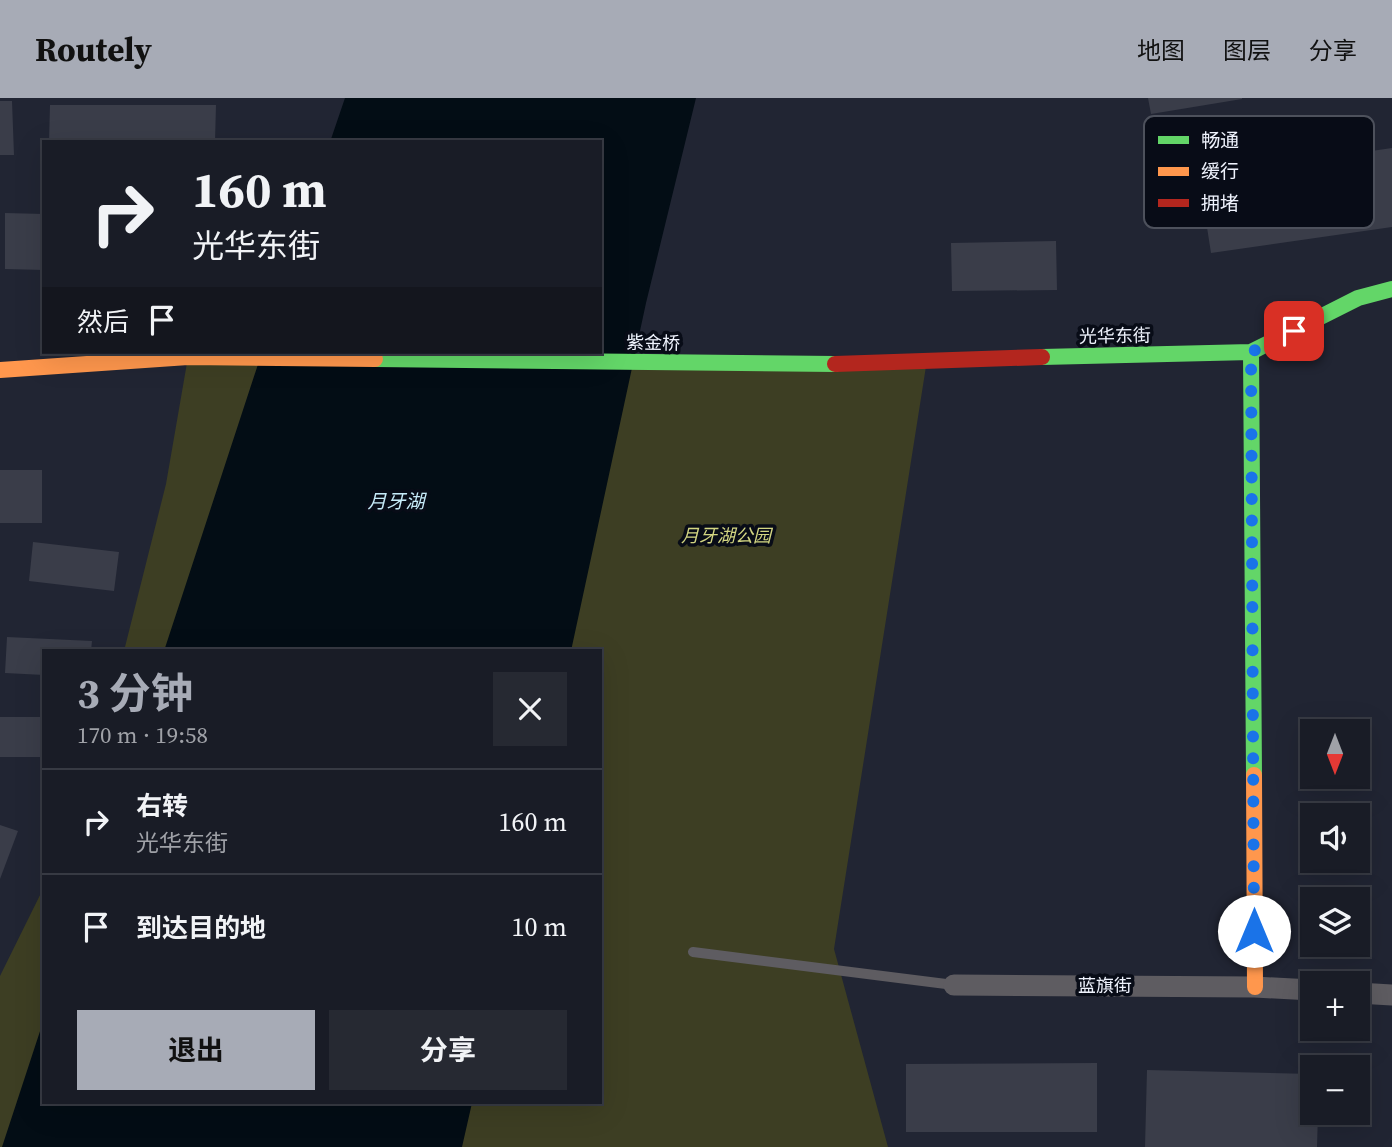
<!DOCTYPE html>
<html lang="zh">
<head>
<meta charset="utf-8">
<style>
	body { margin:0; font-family:"Source Serif 4","Noto Sans SC",serif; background:#262932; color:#f1f3f6; height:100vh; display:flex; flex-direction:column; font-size:26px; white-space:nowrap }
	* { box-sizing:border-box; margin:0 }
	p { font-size:23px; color:#9fa1a7 }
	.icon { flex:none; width:38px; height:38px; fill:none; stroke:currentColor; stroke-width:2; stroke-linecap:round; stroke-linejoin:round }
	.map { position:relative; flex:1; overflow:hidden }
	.side { position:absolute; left:42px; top:551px; width:560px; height:455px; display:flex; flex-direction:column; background:#191c26; border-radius:0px; box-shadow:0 7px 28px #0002,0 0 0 2px #373a43 }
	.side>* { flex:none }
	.top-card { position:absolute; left:42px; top:42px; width:560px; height:214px; border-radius:0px; box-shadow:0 7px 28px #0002,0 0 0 2px #373a43; background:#191c26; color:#f1f3f6; overflow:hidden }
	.needle { width:46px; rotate:180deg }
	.controls { position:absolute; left:1300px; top:621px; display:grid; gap:14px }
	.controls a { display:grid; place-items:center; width:70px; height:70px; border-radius:0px; background:#191c26; box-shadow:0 7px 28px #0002,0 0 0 2px #373a43; font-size:35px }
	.pin { position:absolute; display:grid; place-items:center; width:60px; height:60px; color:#fff; margin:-30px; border-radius:14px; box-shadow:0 4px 10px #0006 }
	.me { position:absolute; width:77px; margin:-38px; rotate:0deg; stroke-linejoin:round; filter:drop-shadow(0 0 5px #0008) }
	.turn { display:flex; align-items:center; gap:24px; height:147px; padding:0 35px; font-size:32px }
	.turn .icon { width:91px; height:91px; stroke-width:2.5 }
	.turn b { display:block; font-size:49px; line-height:60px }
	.then { display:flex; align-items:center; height:66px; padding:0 35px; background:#0003; gap:14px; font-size:26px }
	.round { display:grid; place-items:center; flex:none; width:74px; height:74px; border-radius:0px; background:#262932 }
	.headline { display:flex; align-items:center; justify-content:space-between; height:119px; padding:0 35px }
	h1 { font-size:42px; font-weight:700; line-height:52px; color:#a7abb6 }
	.primary-button { display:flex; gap:14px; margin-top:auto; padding:14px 35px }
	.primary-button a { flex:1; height:80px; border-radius:0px; background:#a7abb6; color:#111; font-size:28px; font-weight:700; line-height:80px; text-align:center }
	.primary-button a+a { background:#262932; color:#f1f3f6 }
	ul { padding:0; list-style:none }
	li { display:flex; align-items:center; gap:21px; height:105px; padding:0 35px; border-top:2px solid #373a43 }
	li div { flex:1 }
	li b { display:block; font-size:26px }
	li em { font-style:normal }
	header { display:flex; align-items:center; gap:42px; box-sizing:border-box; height:98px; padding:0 35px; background:#a7abb6; color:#111 }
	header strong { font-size:33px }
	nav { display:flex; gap:38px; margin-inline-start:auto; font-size:24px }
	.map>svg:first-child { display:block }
	.green { fill:#3d3e23 }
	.water { fill:#030d15 }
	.building { fill:#3a3d49 }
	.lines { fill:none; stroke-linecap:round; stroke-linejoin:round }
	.lane { stroke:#5e5c61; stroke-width:10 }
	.street { stroke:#5e5c61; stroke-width:21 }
	.fast { stroke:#63d668; stroke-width:16 }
	.slow { stroke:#ff974d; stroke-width:16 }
	.jam { stroke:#b3261e; stroke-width:16 }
	.route { stroke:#1a73e8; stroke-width:12; stroke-dasharray:0 21.6 }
	.labels { text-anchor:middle; stroke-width:7; stroke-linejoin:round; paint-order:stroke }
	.street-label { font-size:18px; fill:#eff3fd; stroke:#080c17 }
	.park-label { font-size:18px; font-style:italic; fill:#d3d682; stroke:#080c17 }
	.water-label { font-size:19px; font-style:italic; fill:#c7ebf9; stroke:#080c17 }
	.key { fill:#080c17; stroke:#4d515c; stroke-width:2 }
	.key-label { font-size:19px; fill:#eff3fd }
</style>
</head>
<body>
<header>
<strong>Routely</strong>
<nav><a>地图</a><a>图层</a><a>分享</a></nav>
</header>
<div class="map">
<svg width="1392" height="1049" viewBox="0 0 1392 1049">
	<rect width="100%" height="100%" fill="#212533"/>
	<path class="green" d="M 188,259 L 927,262 L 834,851 L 888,1049 L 0,1049 L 0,878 L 44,789 L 44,1004 L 600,1004 L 600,553 L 124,553 L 166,386 Z"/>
	<path class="water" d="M 345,0 L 696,0 L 646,205 L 571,553 L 164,553 L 262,254 L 600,254 L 600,44 L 330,44 Z
		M 44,921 L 44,1004 L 472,1005 L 462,1049 L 2,1049 Z"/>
	<path class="building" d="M 1148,0 L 1242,0 L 1242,1 L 1151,16 Z
		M 0,3 L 12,3 L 14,57 L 0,57 Z
		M 50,7 L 216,7 L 215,44 L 49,44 Z
		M 1392,50 L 1392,129 L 1211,155 L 1199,78 Z
		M 5,115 L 44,116 L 44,172 L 5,171 Z
		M 1056,143 L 1057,192 L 952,193 L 951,145 Z
		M 0,372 L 42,372 L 42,425 L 0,425 Z
		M 33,444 L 119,454 L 114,493 L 29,483 Z
		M 7,539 L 92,543 L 91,553 L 44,553 L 44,577 L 5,575 Z
		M 0,619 L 44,619 L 44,659 L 0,659 Z
		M 0,727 L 18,733 L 0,781 Z
		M 1097,965 L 1097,1034 L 906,1034 L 906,966 Z
		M 1147,972 L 1312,976 L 1312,1015 L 1318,1015 L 1317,1049 L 1145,1049 Z"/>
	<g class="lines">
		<path class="lane" d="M 693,854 L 954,887"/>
		<path class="street" d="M 954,887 L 1255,889 L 1312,892
			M 1358,895 L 1392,897"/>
		<path class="fast" d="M 1251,254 L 1254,677
			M 1042,259 L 1251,254 L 1358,200 L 1392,191
			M 375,261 L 835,266"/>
		<path class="slow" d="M 0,272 L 188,259 L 375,261
			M 1254,677 L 1255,889"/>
		<path class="jam" d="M 835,266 L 1042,259"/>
	</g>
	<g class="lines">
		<path class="route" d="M 1254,833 L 1251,254 L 1294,233"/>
	</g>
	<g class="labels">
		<g class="street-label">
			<text transform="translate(1115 238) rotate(-1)" y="6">光华东街</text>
			<text transform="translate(653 245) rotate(1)" y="6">紫金桥</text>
			<text x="1105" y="894">蓝旗街</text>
		</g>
		<g class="park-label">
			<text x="726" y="444">月牙湖公园</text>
		</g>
		<g class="water-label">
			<text x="396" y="410">月牙湖</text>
		</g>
	</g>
	<rect x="1144" y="18" width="230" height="112" rx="10" class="key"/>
	<rect x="1158" y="38" width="31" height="8" fill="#63d668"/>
	<rect x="1158" y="69" width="31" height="9" fill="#ff974d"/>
	<rect x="1158" y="101" width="31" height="8" fill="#b3261e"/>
	<g class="key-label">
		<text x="1201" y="49">畅通</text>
		<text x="1201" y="80">缓行</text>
		<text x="1201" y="112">拥堵</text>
	</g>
</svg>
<div class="controls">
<a><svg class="needle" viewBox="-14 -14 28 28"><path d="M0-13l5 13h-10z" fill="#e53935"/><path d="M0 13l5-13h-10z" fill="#9fa1a7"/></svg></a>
<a><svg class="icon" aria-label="sound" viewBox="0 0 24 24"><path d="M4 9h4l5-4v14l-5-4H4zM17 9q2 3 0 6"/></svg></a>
<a><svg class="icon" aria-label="layers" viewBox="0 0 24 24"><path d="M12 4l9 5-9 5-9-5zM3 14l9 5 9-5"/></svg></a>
<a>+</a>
<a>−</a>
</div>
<div class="pin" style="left:1294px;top:233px;background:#d93025"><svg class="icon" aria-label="arrive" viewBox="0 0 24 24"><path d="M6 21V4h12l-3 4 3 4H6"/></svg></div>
<svg class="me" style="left:1254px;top:833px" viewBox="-20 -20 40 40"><circle r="19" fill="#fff"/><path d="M0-13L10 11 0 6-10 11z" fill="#1a73e8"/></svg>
<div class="top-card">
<div class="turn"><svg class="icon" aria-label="right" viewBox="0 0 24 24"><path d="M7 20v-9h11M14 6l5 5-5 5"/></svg><div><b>160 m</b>光华东街</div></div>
<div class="then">然后<svg class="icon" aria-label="arrive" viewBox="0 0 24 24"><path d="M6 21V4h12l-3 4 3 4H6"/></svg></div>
</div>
<section class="side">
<div class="headline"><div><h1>3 分钟</h1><p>170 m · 19:58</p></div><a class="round"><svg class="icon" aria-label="close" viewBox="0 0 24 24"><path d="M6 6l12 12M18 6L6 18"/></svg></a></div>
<ul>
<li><svg class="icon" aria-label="right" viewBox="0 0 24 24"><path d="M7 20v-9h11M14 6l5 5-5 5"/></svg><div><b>右转</b><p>光华东街</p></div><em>160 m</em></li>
<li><svg class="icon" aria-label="arrive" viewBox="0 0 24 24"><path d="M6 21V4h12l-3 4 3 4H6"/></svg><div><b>到达目的地</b></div><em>10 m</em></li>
</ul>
<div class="primary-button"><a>退出</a><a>分享</a></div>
</section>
</div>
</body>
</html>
